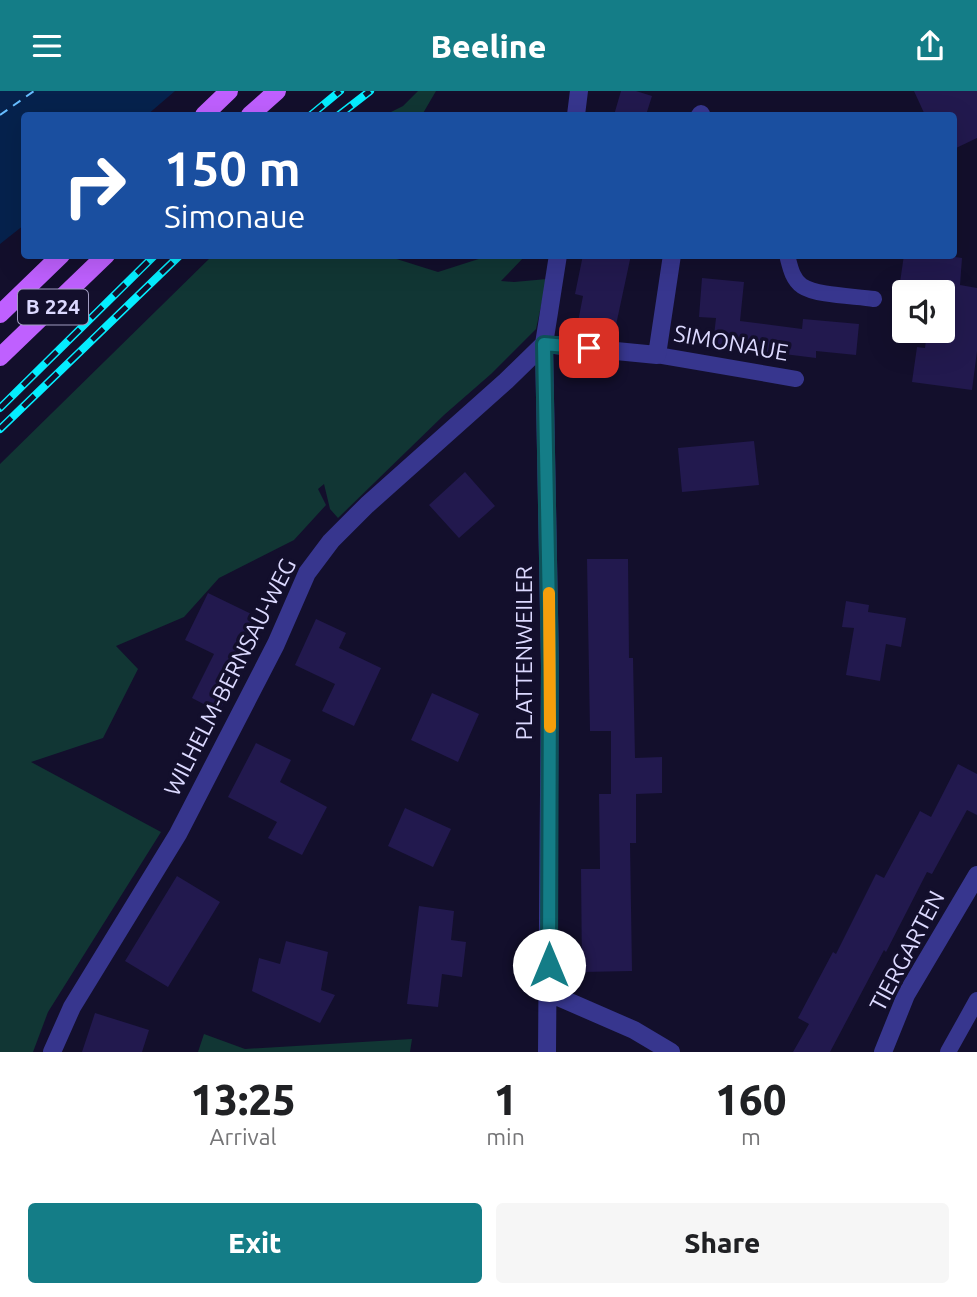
<!DOCTYPE html>
<html lang="en">
<head>
<meta charset="utf-8">
<style>
	body { margin:0; font-family:Ubuntu,sans-serif; background:#f6f6f6; color:#202124; height:100vh; display:flex; flex-direction:column; font-size:26px; white-space:nowrap }
	* { box-sizing:border-box; margin:0 }
	p { font-size:23px; color:#757577 }
	.icon { flex:none; width:38px; height:38px; fill:none; stroke:currentColor; stroke-width:2; stroke-linecap:round; stroke-linejoin:round }
	.map { position:relative; height:961px; overflow:hidden }
	.details { display:flex; flex-direction:column; background:#fff; flex:1 }
	.details>* { flex:none }
	.hud { position:absolute; left:21px; top:21px; width:936px; height:147px; border-radius:7px; box-shadow:0 7px 28px #0002; background:#1a4fa0; color:#fff; overflow:hidden }
	.tools { position:absolute; left:892px; top:189px; display:grid; gap:14px }
	.tools a { display:grid; place-items:center; width:63px; height:63px; border-radius:7px; background:#fff; box-shadow:0 7px 28px #0002; font-size:35px }
	.pin { position:absolute; display:grid; place-items:center; width:60px; height:60px; color:#fff; margin:-30px; border-radius:14px; box-shadow:0 4px 10px #0006 }
	.me { position:absolute; width:77px; margin:-38px; rotate:0deg; stroke-linejoin:round; filter:drop-shadow(0 0 5px #0008) }
	.turn { display:flex; align-items:center; gap:24px; height:147px; padding:0 28px; font-size:32px }
	.turn .icon { width:91px; height:91px; stroke-width:2.5 }
	.turn b { display:block; font-size:49px; line-height:60px }
	.eta { display:flex; justify-content:space-evenly; align-items:center; height:119px; text-align:center }
	.eta b { font-size:42px; font-weight:800; line-height:49px }
	.button { display:flex; gap:14px; margin-top:auto; padding:14px 28px }
	.button a { flex:1; height:80px; border-radius:7px; background:#147d87; color:#fff; font-size:28px; font-weight:800; line-height:80px; text-align:center }
	.button a+a { background:#f6f6f6; color:#202124 }
	header { display:flex; justify-content:space-between; align-items:center; height:91px; padding:0 28px; background:#147d87; color:#fff; font-size:32px; font-weight:800 }
	.map>svg:first-child { display:block }
	.green { fill:#113634 }
	.water { fill:#06224d }
	.lines { fill:none; stroke-linecap:round; stroke-linejoin:round }
	.ferry { stroke:#67bdff; stroke-width:2; stroke-dasharray:9 7; stroke-linecap:butt }
	.building { fill:#22194e }
	.lane { stroke:#37368e; stroke-width:16 }
	.street { stroke:#37368e; stroke-width:18 }
	.primary { stroke:#bf60ff; stroke-width:18 }
	.rail-casing { stroke:#05edff; stroke-width:8 }
	.rail { stroke:#130f2c; stroke-width:5; stroke-dasharray:16; stroke-linecap:butt }
	.route-casing { stroke:#0d5158; stroke-width:18 }
	.route { stroke:#147d87; stroke-width:12 }
	.slow { stroke:#f59e0b; stroke-width:12 }
	.labels { text-anchor:middle; stroke-width:7; stroke-linejoin:round; paint-order:stroke }
	.shield { fill:#130f2c; stroke:#a09cc0; stroke-width:2 }
	.shield-label { font-size:21px; font-weight:bold; fill:#dcd9ff }
	.street-label { font-size:23px; fill:#dcd9ff; stroke:#130f2c }
</style>
</head>
<body>
<header><svg class="icon" aria-label="menu" viewBox="0 0 24 24"><path d="M4 6h16M4 12h16M4 18h16"/></svg>Beeline<svg class="icon" aria-label="share" viewBox="0 0 24 24"><path d="M12 15V3M7 8l5-5 5 5M5 13v7h14v-7"/></svg></header>
<div class="map">
<svg width="977" height="961" viewBox="0 0 977 961">
	<rect width="100%" height="100%" fill="#130f2c"/>
	<path class="green" d="M 418,0 L 436,0 L 422,24 L 385,24 L 403,15 Z
		M 212,165 L 387,165 L 438,181 L 488,165 L 525,165 L 501,190 L 514,191 L 547,188 L 536,238 L 491,283 L 444,324 L 338,427 L 330,418 L 324,393 L 318,398 L 326,414 L 294,449 L 219,487 L 184,526 L 116,555 L 138,578 L 103,647 L 31,671 L 161,741 L 48,921 L 33,961 L 0,961 L 0,373 Z
		M 204,943 L 245,958 L 412,948 L 410,961 L 198,961 Z"/>
	<path class="water" d="M 0,0 L 175,0 L 147,24 L 24,24 L 24,134 L 0,153 Z"/>
	<g class="lines">
		<path class="ferry" d="M 0,24 L 34,0"/>
	</g>
	<path class="building" d="M 621,0 L 636,0 L 652,5 L 646,24 L 614,24 Z
		M 914,0 L 977,0 L 977,47 L 954,58 L 954,24 L 925,24 Z
		M 583,164 L 631,164 L 616,234 L 604,232 L 601,247 L 576,241 L 583,205 L 575,203 Z
		M 904,164 L 941,164 L 962,167 L 960,194 L 977,197 L 977,260 L 972,299 L 912,291 L 917,256 L 925,257 L 927,240 L 943,240 L 943,201 L 919,201 L 899,198 Z
		M 702,187 L 744,191 L 740,230 L 802,238 L 803,228 L 859,233 L 856,264 L 816,260 L 816,267 L 713,254 L 716,227 L 699,226 Z
		M 754,350 L 759,394 L 682,401 L 678,357 Z
		M 465,381 L 495,415 L 459,447 L 429,414 Z
		M 587,468 L 628,468 L 629,567 L 633,567 L 635,667 L 662,666 L 662,702 L 636,703 L 636,752 L 630,752 L 632,880 L 582,881 L 581,778 L 600,778 L 599,703 L 611,703 L 611,640 L 590,640 Z
		M 208,502 L 264,529 L 219,621 L 192,607 L 214,563 L 185,549 Z
		M 846,510 L 869,514 L 868,521 L 906,527 L 901,556 L 886,553 L 880,590 L 846,584 L 854,537 L 842,536 Z
		M 316,528 L 346,542 L 339,557 L 381,577 L 354,635 L 322,620 L 335,593 L 295,574 Z
		M 432,602 L 479,623 L 458,671 L 411,649 Z
		M 256,652 L 291,669 L 280,691 L 327,716 L 302,764 L 268,747 L 277,731 L 228,706 Z
		M 958,673 L 977,683 L 977,724 L 967,719 L 932,783 L 927,781 L 886,861 L 884,859 L 830,961 L 793,961 L 809,933 L 798,927 L 833,861 L 836,863 L 876,783 L 884,787 L 920,720 L 931,726 Z
		M 405,717 L 451,738 L 433,776 L 388,755 Z
		M 177,785 L 220,811 L 168,896 L 125,870 Z
		M 419,815 L 454,820 L 451,849 L 466,851 L 462,886 L 442,883 L 438,916 L 407,913 Z
		M 286,850 L 328,861 L 321,899 L 335,904 L 320,932 L 252,900 L 259,867 L 280,873 Z
		M 95,922 L 149,939 L 142,961 L 82,961 Z"/>
	<g class="lines">
		<path class="lane" d="M 787,164 C 790,175 792,188 802,195 C 817,205 856,205 874,208
			M 657,264 L 796,288
			M 948,961 L 977,909"/>
		<path class="street" d="M 576,24 L 579,0
			M 700,24 L 701,23
			M 544,253 L 657,264 L 672,164
			M 549,902 L 634,939 L 671,961
			M 52,961 L 72,916 L 178,743 L 276,553 L 307,482 L 331,450 L 367,414 L 506,290 L 544,253
			M 547,961 L 550,575 L 544,253 L 558,164
			M 883,961 L 906,904 L 977,784"/>
		<path class="primary" d="M 204,24 L 229,0
			M 250,24 L 277,0
			M 0,223 L 61,164
			M 0,266 L 106,164"/>
		<defs>
			<path id="rail" d="M 311,24 L 340,0
				M 339,24 L 370,0
				M 0,317 L 155,164
				M 0,338 L 180,164"/>
		</defs>
		<use href="#rail" class="rail-casing"/>
		<use href="#rail" class="rail"/>
	</g>
	<g class="lines">
		<defs>
			<path id="route" d="M 549,874 L 550,575 L 544,253 L 589,257"/>
		</defs>
		<use href="#route" class="route-casing"/>
		<use href="#route" class="route"/>
		<path class="slow" d="M 549,502 L 550,636"/>
	</g>
	<g class="labels">
		<rect class="shield" x="18" y="198.5" width="70" height="35" rx="5"/>
		<g class="shield-label">
			<text x="53" y="223">B 224</text>
		</g>
		<g class="street-label">
			<text transform="translate(731 252) rotate(10)" y="8">SIMONAUE</text>
			<text transform="translate(524 562) rotate(-90)" y="8">PLATTENWEILER</text>
			<text transform="translate(230 586) rotate(-63)" y="8">WILHELM-BERNSAU-WEG</text>
			<text transform="translate(907 860) rotate(-62)" y="8">TIERGARTEN</text>
		</g>
	</g>
</svg>
<div class="tools">
<a><svg class="icon" aria-label="sound" viewBox="0 0 24 24"><path d="M4 9h4l5-4v14l-5-4H4zM17 9q2 3 0 6"/></svg></a>
</div>
<div class="pin" style="left:589px;top:257px;background:#d93025"><svg class="icon" aria-label="arrive" viewBox="0 0 24 24"><path d="M6 21V4h12l-3 4 3 4H6"/></svg></div>
<svg class="me" style="left:549px;top:874px" viewBox="-20 -20 40 40"><circle r="19" fill="#fff"/><path d="M0-13L10 11 0 6-10 11z" fill="#147d87"/></svg>
<div class="hud">
<div class="turn"><svg class="icon" aria-label="right" viewBox="0 0 24 24"><path d="M7 20v-9h11M14 6l5 5-5 5"/></svg><div><b>150 m</b>Simonaue</div></div>
</div>
</div>
<section class="details">
<div class="eta">
<div><b>13:25</b><p>Arrival</p></div>
<div><b>1</b><p>min</p></div>
<div><b>160</b><p>m</p></div>
</div>
<div class="button"><a>Exit</a><a>Share</a></div>
</section>
</body>
</html>
